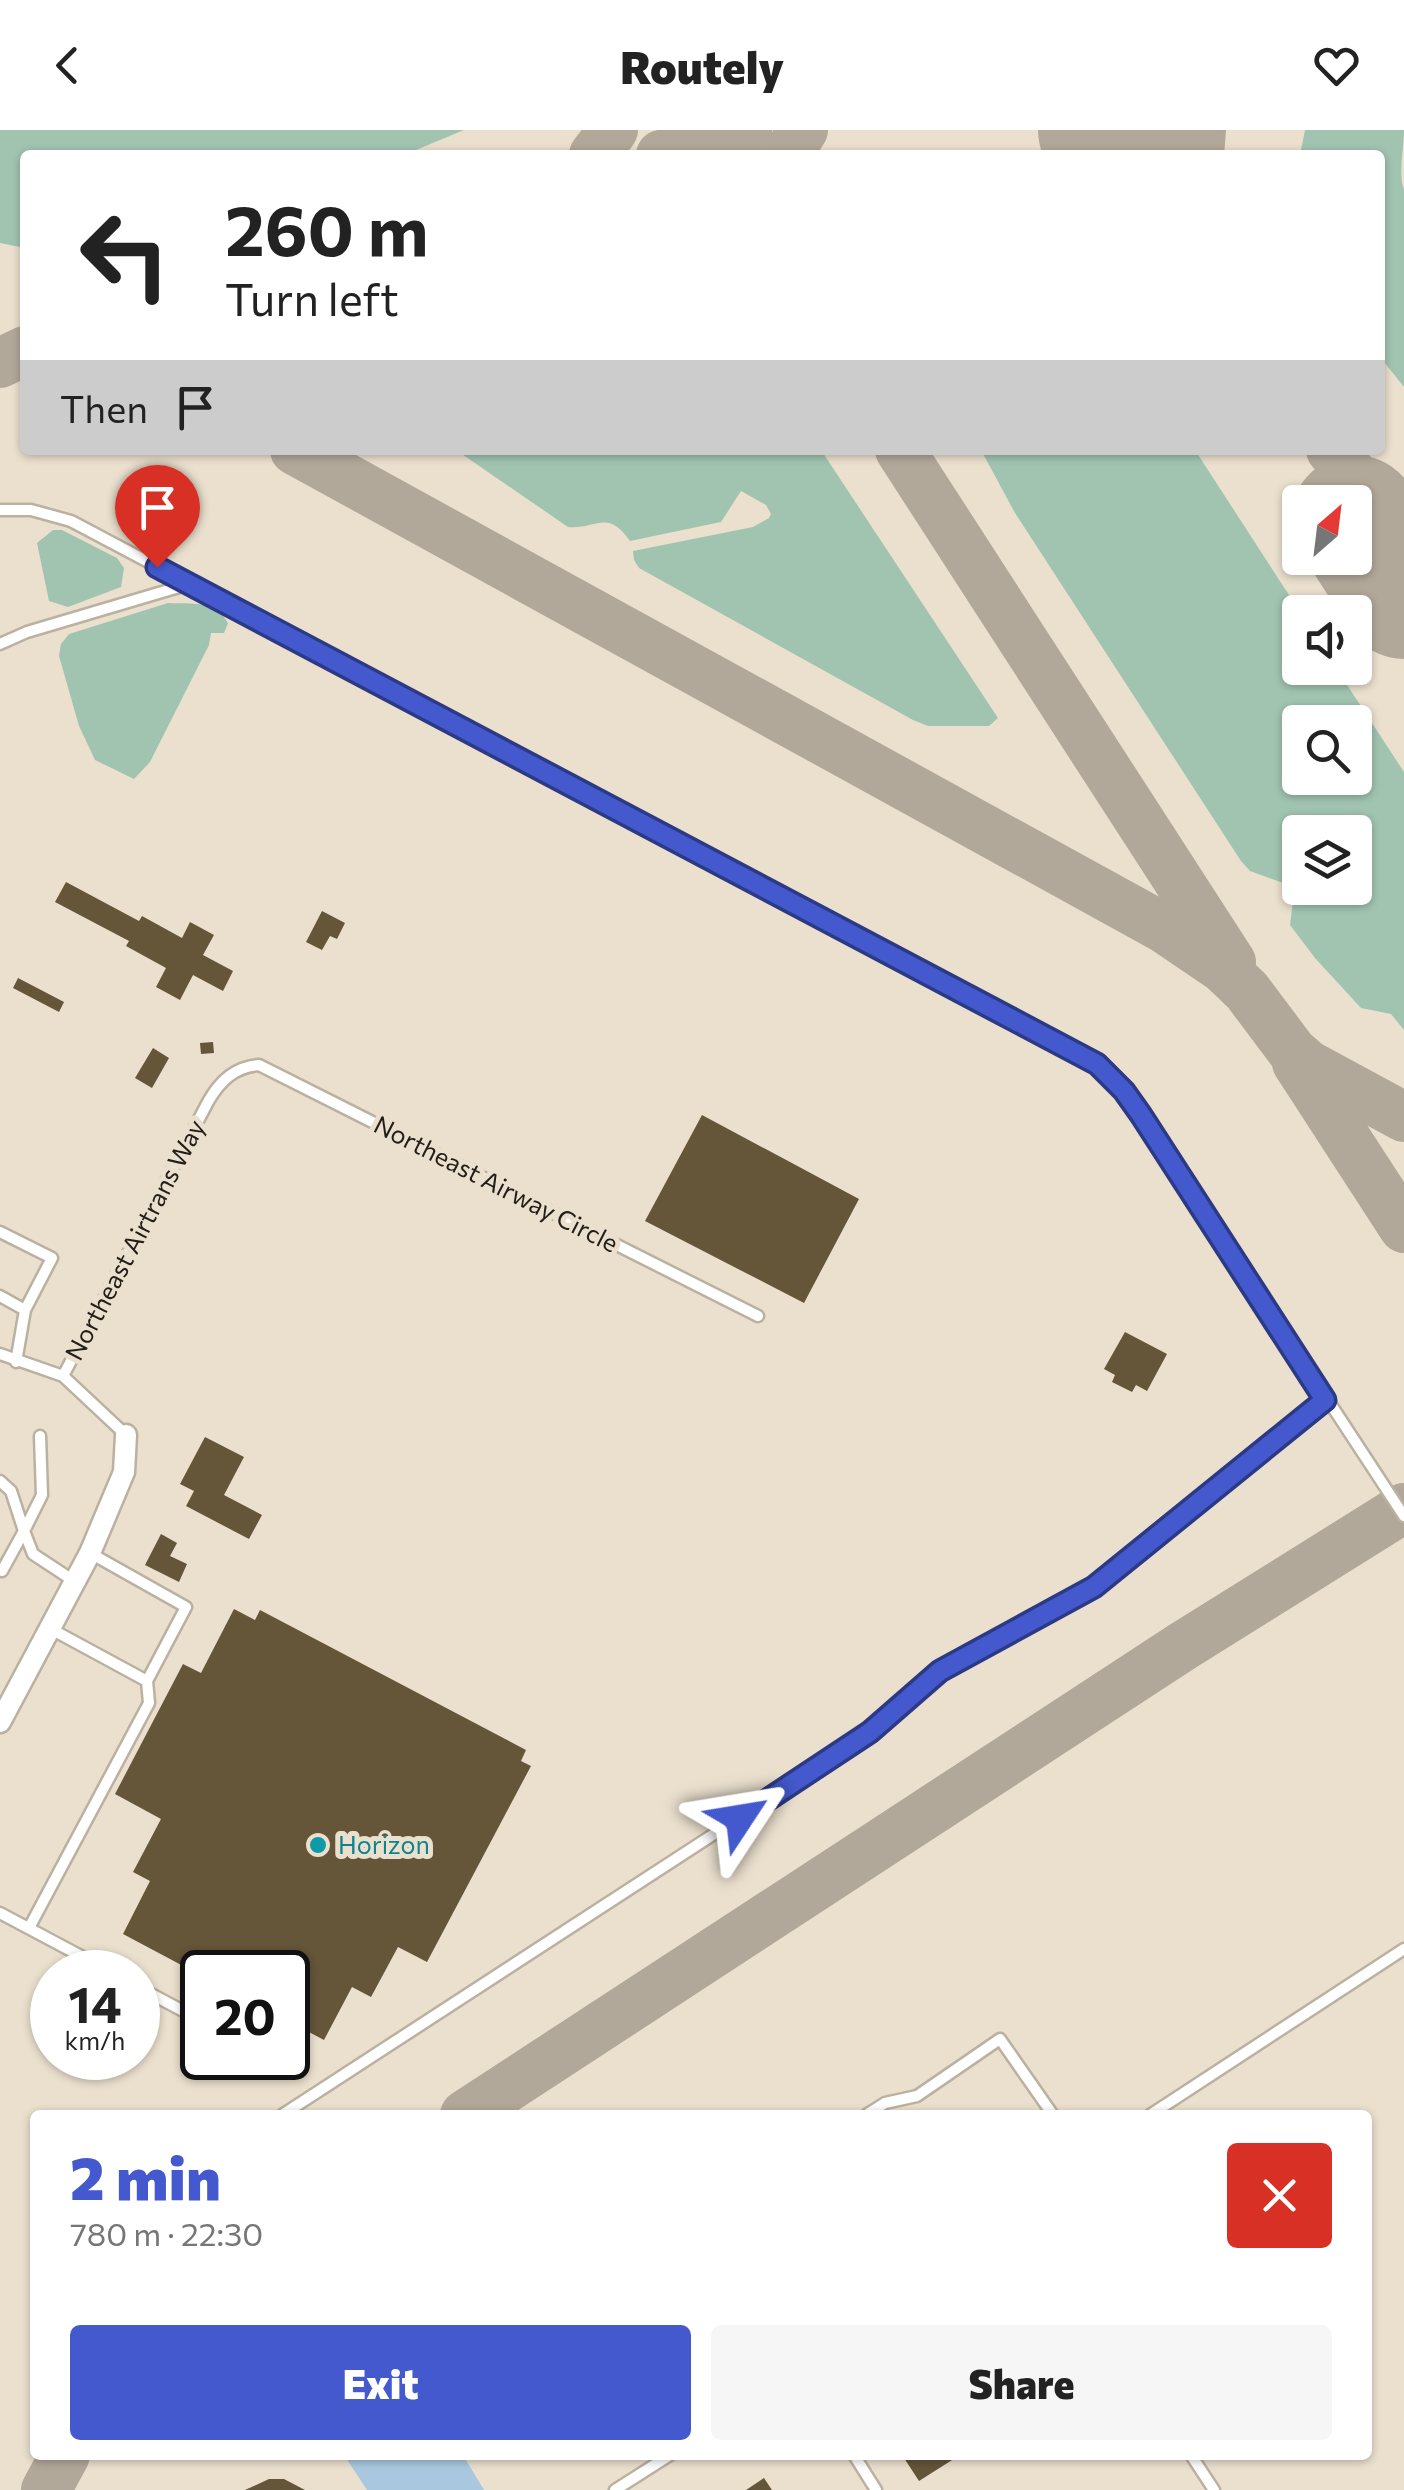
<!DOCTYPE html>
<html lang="en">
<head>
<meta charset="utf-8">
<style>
	body { margin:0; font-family:Commissioner,sans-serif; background:#f6f6f6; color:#222; height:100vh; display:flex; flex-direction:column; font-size:38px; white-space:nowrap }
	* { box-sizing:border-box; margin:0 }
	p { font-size:32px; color:#767676 }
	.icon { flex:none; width:55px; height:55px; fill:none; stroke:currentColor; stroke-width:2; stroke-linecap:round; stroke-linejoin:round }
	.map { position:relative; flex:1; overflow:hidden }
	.panel { position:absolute; left:30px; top:1980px; width:1342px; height:350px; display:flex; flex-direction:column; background:#fff; border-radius:10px; box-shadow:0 2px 8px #0004 }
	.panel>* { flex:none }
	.hud { position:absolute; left:20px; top:20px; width:1365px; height:305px; border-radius:10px; box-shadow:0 2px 8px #0004; background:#fff; color:#222; overflow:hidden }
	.needle { width:65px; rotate:28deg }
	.fabs { position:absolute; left:1282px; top:355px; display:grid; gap:20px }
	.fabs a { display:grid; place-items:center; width:90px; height:90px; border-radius:10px; background:#fff; box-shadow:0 2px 8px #0004; font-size:50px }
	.speed { position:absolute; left:30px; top:1820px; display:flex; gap:20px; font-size:50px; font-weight:700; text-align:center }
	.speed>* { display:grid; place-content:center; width:130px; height:130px; border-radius:50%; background:#fff; box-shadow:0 2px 8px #0004; line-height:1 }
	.speed small { font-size:25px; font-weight:400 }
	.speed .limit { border:5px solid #111; border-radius:15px; background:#fff; color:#111 }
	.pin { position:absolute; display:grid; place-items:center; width:85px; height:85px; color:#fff; margin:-102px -42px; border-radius:50% 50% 50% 0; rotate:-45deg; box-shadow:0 0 10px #0007 }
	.pin .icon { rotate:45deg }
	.me { position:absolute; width:110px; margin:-55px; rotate:57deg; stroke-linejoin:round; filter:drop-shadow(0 0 8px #0008) }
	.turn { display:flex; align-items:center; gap:35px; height:210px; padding:0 40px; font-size:45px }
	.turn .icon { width:130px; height:130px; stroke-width:2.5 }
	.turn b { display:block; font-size:70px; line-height:85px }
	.then { display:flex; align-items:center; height:95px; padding:0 40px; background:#0003; gap:20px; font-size:38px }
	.round { display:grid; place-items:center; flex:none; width:105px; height:105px; border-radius:10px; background:#f6f6f6 }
	.head { display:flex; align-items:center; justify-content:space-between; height:170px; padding:0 40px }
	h1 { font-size:60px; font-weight:800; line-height:75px; color:#4359cd }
	.primary-button { display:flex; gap:20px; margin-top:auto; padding:20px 40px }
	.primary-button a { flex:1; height:115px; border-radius:10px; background:#4359cd; color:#fff; font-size:40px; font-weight:800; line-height:115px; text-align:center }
	.primary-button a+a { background:#f6f6f6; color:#222 }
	header { display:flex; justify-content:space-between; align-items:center; height:130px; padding:0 40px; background:#fff; font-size:45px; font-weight:800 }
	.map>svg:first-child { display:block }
	.green { fill:#a1c4b1; fill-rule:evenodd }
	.water { fill:#a9c8df }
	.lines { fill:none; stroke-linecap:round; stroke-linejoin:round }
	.taxiway { stroke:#b2a89a; stroke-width:50 }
	.runway { stroke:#b2a89a; stroke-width:128 }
	.building { fill:#655539 }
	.lane-casing { stroke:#bbb1a0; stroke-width:15 }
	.street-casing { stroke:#bbb1a0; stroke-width:25 }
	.lane { stroke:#fff; stroke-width:10 }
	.street { stroke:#fff; stroke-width:20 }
	.route-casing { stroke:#2c3a85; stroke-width:25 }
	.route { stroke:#4359cd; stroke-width:18 }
	.culture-dot { fill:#0f9aa8; stroke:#ebe0ce; stroke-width:4 }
	.labels { text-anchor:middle; stroke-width:10; stroke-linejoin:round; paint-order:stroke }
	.street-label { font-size:25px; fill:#211d17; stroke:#ebe0ce }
	.culture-label { font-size:25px; fill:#0d838f; stroke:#ebe0ce; text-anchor:start }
</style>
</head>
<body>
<header><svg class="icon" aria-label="back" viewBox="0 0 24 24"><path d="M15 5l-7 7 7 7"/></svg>Routely<svg class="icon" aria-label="heart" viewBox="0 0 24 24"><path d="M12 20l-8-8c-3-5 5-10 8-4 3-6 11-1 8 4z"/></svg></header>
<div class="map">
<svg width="1404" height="2360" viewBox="0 0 1404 2360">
	<rect width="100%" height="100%" fill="#ebe0ce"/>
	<path class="green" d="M 0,0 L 464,0 L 404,25 L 25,25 L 25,118 L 0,113 Z
		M 1305,0 L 1404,0 C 1404,17 1398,46 1404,59 L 1404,257 L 1380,227 L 1380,25 L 1300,25 Z
		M 456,320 L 821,320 L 998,588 L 989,596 L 928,596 L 913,590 L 639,438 L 634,430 L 633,421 L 753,397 L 769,388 L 771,384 L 766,375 L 741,361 L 721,392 L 630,411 C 607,378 596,400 568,397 Z
		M 981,320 L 1195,320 L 1300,482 L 1300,538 L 1336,538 L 1404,642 L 1404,900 L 1391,884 L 1361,878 L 1315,828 L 1290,795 L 1293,771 L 1286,754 L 1250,741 L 1241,731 L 1015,383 ZM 1355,592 L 1355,648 L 1300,648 L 1300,592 ZM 1355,702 L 1355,758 L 1300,758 L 1300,702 Z
		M 53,400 L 62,400 L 117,428 L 124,438 L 121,457 L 68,477 L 49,471 L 37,413 Z
		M 168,473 C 191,474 215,470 228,493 L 224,503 L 211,503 L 209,515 L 150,632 L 134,649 L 95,630 L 79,596 L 59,526 L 61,514 L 69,504 Z"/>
	<path class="water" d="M 344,2325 L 463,2325 L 484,2360 L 367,2360 Z"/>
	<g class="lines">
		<path class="taxiway" d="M 1064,0 L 1092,25
			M 594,25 L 613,0
			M 661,25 L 747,0
			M 787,25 L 803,0
			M 1199,25 L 1201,0
			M 0,233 L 25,221
			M 295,320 L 1164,798 L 1223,838 L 1247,861 L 1292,921 L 1308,935 L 1404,987
			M 900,320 L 1231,832
			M 1331,320 L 1404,401
			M 1297,933 L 1404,1098
			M 465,1985 L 1183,1516 L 1404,1378
			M 46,2360 L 65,2325"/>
		<path class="runway" d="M 1102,0 L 1119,25
			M 1355,389 L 1404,465"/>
	</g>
	<path class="building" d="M 66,752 L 139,791 L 142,786 L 182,808 L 190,792 L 214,805 L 203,825 L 233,841 L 223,861 L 193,845 L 180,870 L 156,857 L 166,838 L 126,816 L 129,811 L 55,772 Z
		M 322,781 L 345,793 L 337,809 L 330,806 L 322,820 L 306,812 Z
		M 18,848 L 64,872 L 59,882 L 13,858 Z
		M 213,912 L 214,923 L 201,924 L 200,913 Z
		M 153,918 L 169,928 L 152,958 L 135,948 Z
		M 702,985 L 859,1069 L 804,1173 L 645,1091 Z
		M 1125,1202 L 1167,1224 L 1147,1261 L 1136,1255 L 1132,1262 L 1112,1252 L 1115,1245 L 1104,1239 Z
		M 205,1307 L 244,1327 L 224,1365 L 262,1385 L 249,1409 L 186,1376 L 194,1361 L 180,1354 Z
		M 161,1404 L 177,1413 L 170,1426 L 187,1434 L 179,1452 L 145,1435 Z
		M 234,1479 L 255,1490 L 260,1480 L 526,1620 L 521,1631 L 531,1636 L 427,1832 L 398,1817 L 371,1867 L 352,1857 L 324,1910 L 288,1891 L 288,1842 L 202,1842 L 202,1846 L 123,1804 L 150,1751 L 133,1742 L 161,1689 L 115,1664 L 183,1534 L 201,1543 Z
		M 902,2325 L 960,2325 L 919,2351 Z
		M 764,2348 L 772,2360 L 746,2360 Z
		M 269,2349 L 284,2349 L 305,2360 L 245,2360 Z"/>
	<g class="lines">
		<defs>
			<path id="lane" d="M 0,380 L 31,380 L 71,391 L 1097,934 L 1124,961 L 1141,985 L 1404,1386
				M 0,514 L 27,502 L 189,454
				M 0,1102 L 52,1128 L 25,1180
				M 0,1166 L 25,1180 L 16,1232
				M 0,1224 L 63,1246
				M 126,1305 L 63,1246 L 209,970 C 221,950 235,937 259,935 L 758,1186
				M 0,1351 L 11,1361 L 24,1401 L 42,1365 L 40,1306
				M 24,1401 L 33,1424 L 74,1451
				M 2,1441 L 24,1401
				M 51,1499 L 147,1551
				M 0,1783 L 111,1842
				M 29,1798 L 149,1573 L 147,1551 L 186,1477 L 90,1423
				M 138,1857 L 202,1891
				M 270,1928 L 288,1937
				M 282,1985 L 871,1602 L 940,1541 L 1094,1457 L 1325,1269
				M 866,1985 L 885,1973 L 917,1966 L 1000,1909 L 1053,1985
				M 1150,1985 L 1404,1819
				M 854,2325 L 876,2360
				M 1191,2325 L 1214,2360
				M 615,2360 L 670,2325"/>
			<path id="street" d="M 0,1592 L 90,1423 L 124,1342 L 126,1305"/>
		</defs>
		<use href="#lane" class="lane-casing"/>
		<use href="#street" class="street-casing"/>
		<use href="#lane" class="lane"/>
		<use href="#street" class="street"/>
	</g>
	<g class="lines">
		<defs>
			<path id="route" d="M 157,437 L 1097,934 L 1124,961 L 1141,985 L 1325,1270 L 1094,1457 L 940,1541 L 870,1602 L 740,1688"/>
		</defs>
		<use href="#route" class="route-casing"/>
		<use href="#route" class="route"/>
	</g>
	<circle class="culture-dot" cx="318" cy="1715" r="10"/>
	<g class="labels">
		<g class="street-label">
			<text transform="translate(496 1054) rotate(27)" y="9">Northeast Airway Circle</text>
			<text transform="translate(135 1110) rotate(-62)" y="9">Northeast Airtrans Way</text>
		</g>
		<g class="culture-label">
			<text x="338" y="1724">Horizon</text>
		</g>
	</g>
</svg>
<div class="fabs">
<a><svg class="needle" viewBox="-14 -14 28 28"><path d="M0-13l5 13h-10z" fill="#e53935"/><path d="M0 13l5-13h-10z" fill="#767676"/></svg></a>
<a><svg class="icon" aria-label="sound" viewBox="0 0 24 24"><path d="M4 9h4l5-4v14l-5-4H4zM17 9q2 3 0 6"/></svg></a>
<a><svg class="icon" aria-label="search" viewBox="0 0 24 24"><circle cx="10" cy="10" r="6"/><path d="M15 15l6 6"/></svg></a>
<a><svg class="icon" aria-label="layers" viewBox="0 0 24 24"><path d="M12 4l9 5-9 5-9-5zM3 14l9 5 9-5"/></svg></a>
</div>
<div class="speed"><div>14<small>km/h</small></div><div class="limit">20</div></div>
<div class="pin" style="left:157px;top:437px;background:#d93025"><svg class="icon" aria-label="arrive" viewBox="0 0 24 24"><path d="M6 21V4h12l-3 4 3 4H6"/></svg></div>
<svg class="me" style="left:740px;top:1688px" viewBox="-20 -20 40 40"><path d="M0-17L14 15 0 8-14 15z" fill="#4359cd" stroke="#fff" stroke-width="4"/></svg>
<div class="hud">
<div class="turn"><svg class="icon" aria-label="left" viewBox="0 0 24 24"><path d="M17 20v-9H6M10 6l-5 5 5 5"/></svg><div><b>260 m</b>Turn left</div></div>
<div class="then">Then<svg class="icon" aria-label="arrive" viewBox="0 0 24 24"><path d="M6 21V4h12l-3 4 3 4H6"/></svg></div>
</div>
<section class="panel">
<div class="head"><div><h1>2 min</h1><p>780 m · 22:30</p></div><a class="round" style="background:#d93025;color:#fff"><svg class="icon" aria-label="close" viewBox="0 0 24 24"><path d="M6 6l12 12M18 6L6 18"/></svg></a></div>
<div class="primary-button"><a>Exit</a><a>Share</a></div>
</section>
</div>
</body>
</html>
